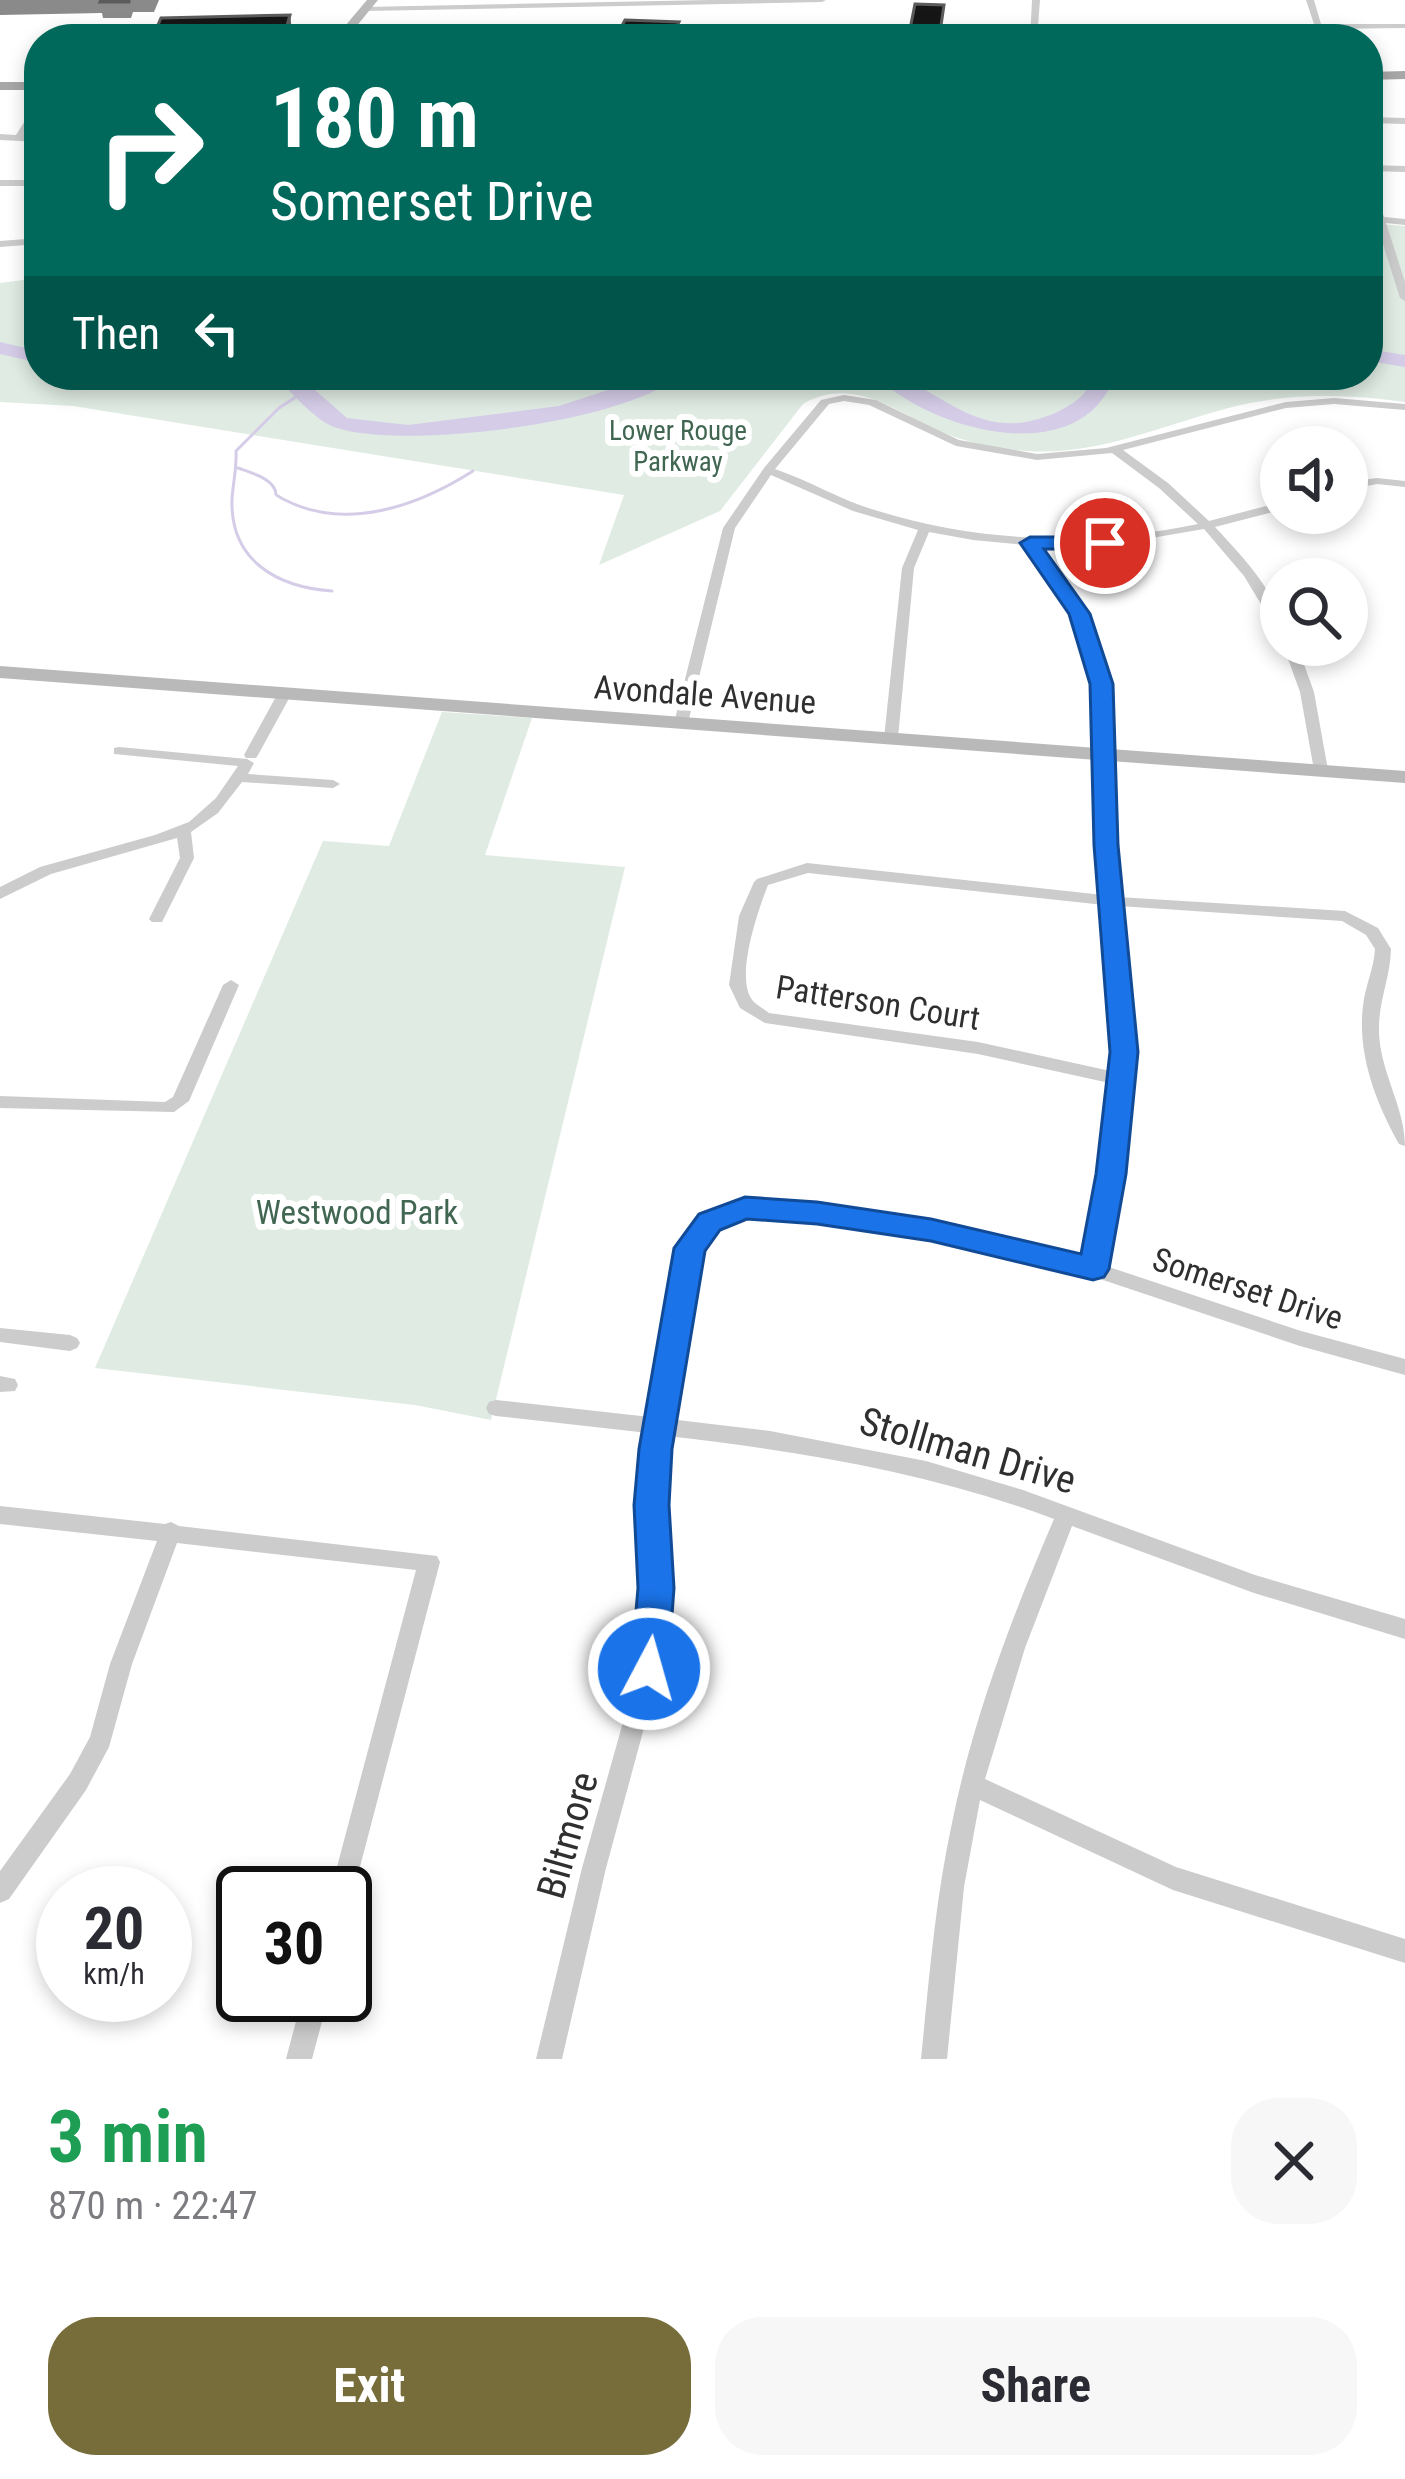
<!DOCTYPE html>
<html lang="en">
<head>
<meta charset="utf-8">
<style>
	body { margin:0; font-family:"Roboto Condensed",sans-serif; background:#f7f7f7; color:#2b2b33; height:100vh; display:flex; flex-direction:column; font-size:45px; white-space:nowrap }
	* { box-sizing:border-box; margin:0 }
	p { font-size:39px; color:#7c7c81 }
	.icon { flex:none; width:66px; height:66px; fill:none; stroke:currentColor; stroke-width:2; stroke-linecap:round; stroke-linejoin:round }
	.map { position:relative; height:2059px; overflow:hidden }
	.panel { display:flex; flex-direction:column; background:#fff; flex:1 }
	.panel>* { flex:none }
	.top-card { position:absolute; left:24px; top:24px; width:1359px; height:366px; border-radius:48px; box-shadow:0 6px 18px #0003; background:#00695c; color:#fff; overflow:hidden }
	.buttons { position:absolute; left:1260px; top:426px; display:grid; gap:24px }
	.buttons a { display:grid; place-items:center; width:108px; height:108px; border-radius:50%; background:#fff; box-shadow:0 6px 18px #0003; font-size:60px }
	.speed { position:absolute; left:36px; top:1866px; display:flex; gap:24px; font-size:60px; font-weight:700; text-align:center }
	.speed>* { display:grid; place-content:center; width:156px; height:156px; border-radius:50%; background:#fff; box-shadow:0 6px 18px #0003; line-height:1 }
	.speed small { font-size:30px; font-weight:400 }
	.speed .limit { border:6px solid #111; border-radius:18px; background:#fff; color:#111 }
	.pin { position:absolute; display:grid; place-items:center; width:102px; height:102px; color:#fff; margin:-51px; border:6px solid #fff; border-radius:50%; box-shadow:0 3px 12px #0007 }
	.me { position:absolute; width:132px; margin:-66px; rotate:6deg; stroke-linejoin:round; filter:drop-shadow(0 0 9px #0008) }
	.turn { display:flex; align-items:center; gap:42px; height:252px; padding:0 48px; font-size:54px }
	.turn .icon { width:156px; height:156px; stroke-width:2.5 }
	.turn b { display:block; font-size:84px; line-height:102px }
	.then { display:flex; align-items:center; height:114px; padding:0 48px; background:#0003; gap:24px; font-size:45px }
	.round { display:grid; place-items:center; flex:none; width:126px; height:126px; border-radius:48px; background:#f7f7f7 }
	.overview { display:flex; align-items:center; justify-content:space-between; height:204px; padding:0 48px }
	h1 { font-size:72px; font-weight:700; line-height:90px; color:#1e9e55 }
	.action { display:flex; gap:24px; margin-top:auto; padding:24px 48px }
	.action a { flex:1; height:138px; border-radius:48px; background:#776d3b; color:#fff; font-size:48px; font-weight:700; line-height:138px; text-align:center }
	.action a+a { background:#f7f7f7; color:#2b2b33 }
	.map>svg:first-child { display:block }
	.green { fill:#dfebe3 }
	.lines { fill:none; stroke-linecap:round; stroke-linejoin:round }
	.stream { stroke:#d5cde8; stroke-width:3 }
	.river { fill:#d5cde8; fill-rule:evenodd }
	.street { fill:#ccc; fill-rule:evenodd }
	.secondary { fill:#b9b9b9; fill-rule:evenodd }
	.primary { fill:#a7a7a7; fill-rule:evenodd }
	.wall { fill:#8a8a8a }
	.shaded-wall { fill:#5c5c5c }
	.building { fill:#161616; stroke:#5c5c5c; stroke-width:3 }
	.route { fill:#1a73e8; stroke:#114b97; stroke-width:3 }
	.labels { text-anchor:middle; stroke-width:12; stroke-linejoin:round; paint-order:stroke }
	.far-park-label { font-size:27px; fill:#416652; stroke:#fff }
	.street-label { font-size:33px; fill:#2f2f2f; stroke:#fff }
	.park-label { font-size:33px; fill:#416652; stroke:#fff }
	.near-street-label { font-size:39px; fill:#2f2f2f; stroke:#fff }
</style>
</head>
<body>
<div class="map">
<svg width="1405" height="2059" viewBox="0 0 1405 2059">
	<rect width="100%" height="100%" fill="#fff"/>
	<path class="green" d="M 1368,223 L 1405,226 L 1405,402 C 1354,395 1300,393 1250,403 C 1177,418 1103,457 1027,451 C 1000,449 973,444 947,434 C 900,415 854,374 803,404 L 720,511 L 599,565 L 624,495 L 73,406 L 0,402 L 0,283 L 39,278 L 39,375 L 1368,375 Z
		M 442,712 L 532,718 L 485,855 L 625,867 L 491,1420 L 415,1405 L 95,1368 L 323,841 L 389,846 Z"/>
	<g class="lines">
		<path class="stream" d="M 305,391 L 279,408 L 236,451 C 237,467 233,483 232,499 C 230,561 277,587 332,591
			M 238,468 C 249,472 264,476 272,485 C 281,497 269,491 283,499 C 346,532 418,506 473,471"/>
		<path class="river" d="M 0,342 L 39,351 L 39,363 L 0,354 Z
			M 1368,349 L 1405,355 L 1405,367 L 1368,361 Z
			M 90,375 L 220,375 L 210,381 L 131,390 Z
			M 274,375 L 299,376 L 347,418 L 408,425 L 559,406 L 654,375 L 679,375 C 627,423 404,450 337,428 C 314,421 291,391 274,375 Z
			M 875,375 C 938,375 970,450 1055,413 C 1073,405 1088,394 1095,375 L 1115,375 C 1081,473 929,430 875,375 Z"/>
		<path class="street" d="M 710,0 L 826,0 L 822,2 L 365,11 L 361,9 L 365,7 Z
			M 1032,0 L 1040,0 L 1038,26 L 1314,24 L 1306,0 L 1314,0 L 1321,24 L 1405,24 L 1405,28 L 1323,29 L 1326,39 L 1318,39 L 1315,29 L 1037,30 L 1036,39 L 1030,39 Z
			M 36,103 L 39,103 L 39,112 L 25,136 L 39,136 L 39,142 L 0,140 L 0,134 L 16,135 Z
			M 1368,117 L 1405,118 L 1405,124 L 1368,123 Z
			M 1368,165 L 1405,166 L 1405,172 L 1368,171 Z
			M 1368,177 L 1372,180 L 1384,217 L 1405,219 L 1405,225 L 1386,223 L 1405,282 L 1405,301 L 1400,298 L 1376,222 L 1370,219 L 1375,216 L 1368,194 Z
			M 0,180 L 39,180 L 39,186 L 0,186 Z
			M 39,238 L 39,244 L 0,247 L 0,241 Z
			M 844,395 L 876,400 L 959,440 L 1037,454 L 1106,448 L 1286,402 L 1334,398 L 1405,404 L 1405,410 L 1334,404 L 1286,408 L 1123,450 L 1168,483 L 1209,521 L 1281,502 L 1281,510 L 1215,527 C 1238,552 1281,595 1281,630 L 1276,629 L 1244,576 L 1204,529 L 1128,542 L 1038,545 C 1055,568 1072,591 1084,617 C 1112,675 1109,740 1111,802 C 1112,834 1114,865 1118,897 L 1345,911 L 1378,928 L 1391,949 C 1390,984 1375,1005 1380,1044 C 1385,1080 1405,1111 1405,1146 L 1399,1144 C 1376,1103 1357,1054 1363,1006 C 1365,986 1374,969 1375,949 L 1366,935 L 1342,921 L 1119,906 C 1125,955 1133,1005 1132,1054 C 1132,1125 1117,1196 1103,1265 L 1301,1331 L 1405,1359 L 1405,1375 L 1300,1346 L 1091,1276 L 989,1249 L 775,1215 L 739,1216 L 715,1227 L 699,1250 L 669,1419 L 770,1431 L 926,1461 L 1023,1490 L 1255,1575 L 1405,1619 L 1405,1639 L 1254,1593 L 1072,1526 L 1025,1648 L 985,1779 L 1176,1867 L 1405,1939 L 1405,1963 L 1173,1890 L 980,1800 L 964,1887 L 947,2059 L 921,2059 C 929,1980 935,1901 952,1823 C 973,1718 1012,1617 1054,1519 C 929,1472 799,1451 667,1436 L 662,1505 L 667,1588 L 660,1669 L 606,1868 L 562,2059 L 536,2059 L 582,1868 L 638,1669 L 645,1588 L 642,1505 L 648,1433 L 496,1416 L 489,1414 L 486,1408 L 489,1402 L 496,1400 L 650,1417 L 681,1248 L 703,1217 L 730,1204 L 775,1201 L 989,1235 L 1086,1260 L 1105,1161 L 1114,1084 L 978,1054 L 765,1023 L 740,1008 L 729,985 L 739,916 L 754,882 L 757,879 L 807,863 L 1103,895 C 1094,809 1108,694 1071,616 C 1059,591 1042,568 1025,545 L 973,540 L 929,532 L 914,568 L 898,738 L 891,742 L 886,741 L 884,738 L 902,568 L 918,530 L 853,511 L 771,475 L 735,528 L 688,723 L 681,727 L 674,723 L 723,528 L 764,468 L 821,400 ZM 844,401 L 869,405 L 956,446 L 1037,460 L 1112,453 L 1159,488 L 1198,524 C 1092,546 981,543 878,511 C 842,501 810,481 775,469 L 829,404 ZM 808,873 L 1104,905 L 1114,1002 L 1115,1072 L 978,1042 L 769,1013 C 764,1009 758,1006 753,1001 C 734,979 758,910 768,885 Z
			M 1377,478 L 1405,481 L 1405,487 L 1377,484 L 1347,490 L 1347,482 Z
			M 1283,645 L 1297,645 L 1314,692 L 1328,770 L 1326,773 L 1321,774 L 1314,770 L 1300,692 Z
			M 285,689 L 292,693 L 258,755 L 256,758 L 246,758 L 244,755 L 278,693 Z
			M 119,747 L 247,759 L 254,763 L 248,774 L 333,780 L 340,784 L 333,788 L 242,782 L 218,813 L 191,832 L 194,858 L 162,922 L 152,922 L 149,919 L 180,858 L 177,838 L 51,874 L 0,899 L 0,887 L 40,867 L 155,835 L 189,822 L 216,798 L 238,766 L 114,754 L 114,748 Z
			M 231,980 L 239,985 L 189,1101 L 174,1112 L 0,1108 L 0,1096 L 165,1102 L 173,1097 L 223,985 Z
			M 0,1328 L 70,1335 L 77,1338 L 80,1343 L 77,1348 L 70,1351 L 0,1342 Z
			M 0,1376 L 15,1379 L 18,1385 L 15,1391 L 0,1392 Z
			M 0,1506 L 165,1524 L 171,1522 L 179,1526 L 437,1556 L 440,1562 L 351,1901 L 345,1904 L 345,1893 L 330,1893 L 416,1570 L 177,1543 L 132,1664 L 109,1747 L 86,1790 L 9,1899 L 0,1903 L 0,1871 L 70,1774 L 90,1737 L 110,1664 L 157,1541 L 0,1524 Z
			M 303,1995 L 329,1995 L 312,2059 L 286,2059 Z"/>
		<path class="secondary" d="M 367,0 L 378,0 L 346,39 L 334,39 Z
			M 0,666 L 1405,771 L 1405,783 L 0,678 Z"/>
		<path class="primary" d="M 1405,71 L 1405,79 L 1368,80 L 1368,72 Z
			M 0,82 L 39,82 L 39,90 L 0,90 Z"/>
	</g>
	<path class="wall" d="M 0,0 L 159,0 L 154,12 L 133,12 L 131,18 L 103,18 L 102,13 L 0,15 Z
		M 290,15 L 292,32 L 290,39 L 156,39 L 155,32 Z"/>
	<path class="shaded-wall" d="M 290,15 L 292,32 L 290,39 L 287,39 L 286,29 Z"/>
	<path class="building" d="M 101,0 L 129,0 L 129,2 L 100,2 Z
		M 915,4 L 944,5 L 939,39 L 908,39 Z
		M 290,15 L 286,29 L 155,32 L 161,18 Z
		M 625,20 L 679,22 L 671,39 L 615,39 Z
		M 982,32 L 1019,33 L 1019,39 L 982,39 Z
		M 1174,34 L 1177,39 L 1092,39 L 1090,35 Z"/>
	<path class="route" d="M 1030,537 L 1105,537 L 1115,543 L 1105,549 L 1044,549 L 1090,614 L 1113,684 L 1118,845 L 1138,1052 L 1126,1174 L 1109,1269 L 1104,1277 L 1093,1280 L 931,1241 L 817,1224 L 747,1219 L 720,1230 L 705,1251 L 672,1449 L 669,1505 L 674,1588 L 668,1669 L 662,1681 L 649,1686 L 636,1681 L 631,1669 L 638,1588 L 634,1505 L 639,1449 L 674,1248 L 699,1214 L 745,1197 L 817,1202 L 931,1219 L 1081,1254 L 1096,1174 L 1110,1052 L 1094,845 L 1090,684 L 1069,614 L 1020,543 Z"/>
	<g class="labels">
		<g class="far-park-label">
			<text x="678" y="440">Lower Rouge<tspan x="678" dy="31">Parkway</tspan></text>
		</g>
		<g class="street-label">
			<text transform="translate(705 694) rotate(4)" y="12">Avondale Avenue</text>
			<text transform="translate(878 1002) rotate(9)" y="12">Patterson Court</text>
			<text transform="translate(1248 1288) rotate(18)" y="12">Somerset Drive</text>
		</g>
		<g class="park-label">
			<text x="357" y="1224">Westwood Park</text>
		</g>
		<g class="near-street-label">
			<text transform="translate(968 1450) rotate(16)" y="14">Stollman Drive</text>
			<text transform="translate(567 1835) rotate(-74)" y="14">Biltmore</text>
		</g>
	</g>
</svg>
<div class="buttons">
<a><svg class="icon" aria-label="sound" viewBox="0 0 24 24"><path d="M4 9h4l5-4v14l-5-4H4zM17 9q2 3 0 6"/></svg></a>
<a><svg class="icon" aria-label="search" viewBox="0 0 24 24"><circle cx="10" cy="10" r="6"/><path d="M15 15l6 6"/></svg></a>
</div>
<div class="speed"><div>20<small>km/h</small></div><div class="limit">30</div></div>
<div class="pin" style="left:1105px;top:543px;background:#d93025"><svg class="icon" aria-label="arrive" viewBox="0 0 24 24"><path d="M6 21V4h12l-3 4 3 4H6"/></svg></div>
<svg class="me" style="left:649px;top:1669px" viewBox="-20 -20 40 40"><circle r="17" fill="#1a73e8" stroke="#fff" stroke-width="3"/><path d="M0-11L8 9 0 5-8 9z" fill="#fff"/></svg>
<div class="top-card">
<div class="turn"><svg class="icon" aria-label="right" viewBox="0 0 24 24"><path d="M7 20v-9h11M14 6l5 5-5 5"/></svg><div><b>180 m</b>Somerset Drive</div></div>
<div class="then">Then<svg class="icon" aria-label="left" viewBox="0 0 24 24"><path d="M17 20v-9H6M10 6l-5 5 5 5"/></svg></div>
</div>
</div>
<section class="panel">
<div class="overview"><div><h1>3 min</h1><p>870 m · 22:47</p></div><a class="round"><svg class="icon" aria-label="close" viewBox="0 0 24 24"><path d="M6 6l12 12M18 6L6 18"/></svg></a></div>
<div class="action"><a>Exit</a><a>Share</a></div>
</section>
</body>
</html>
